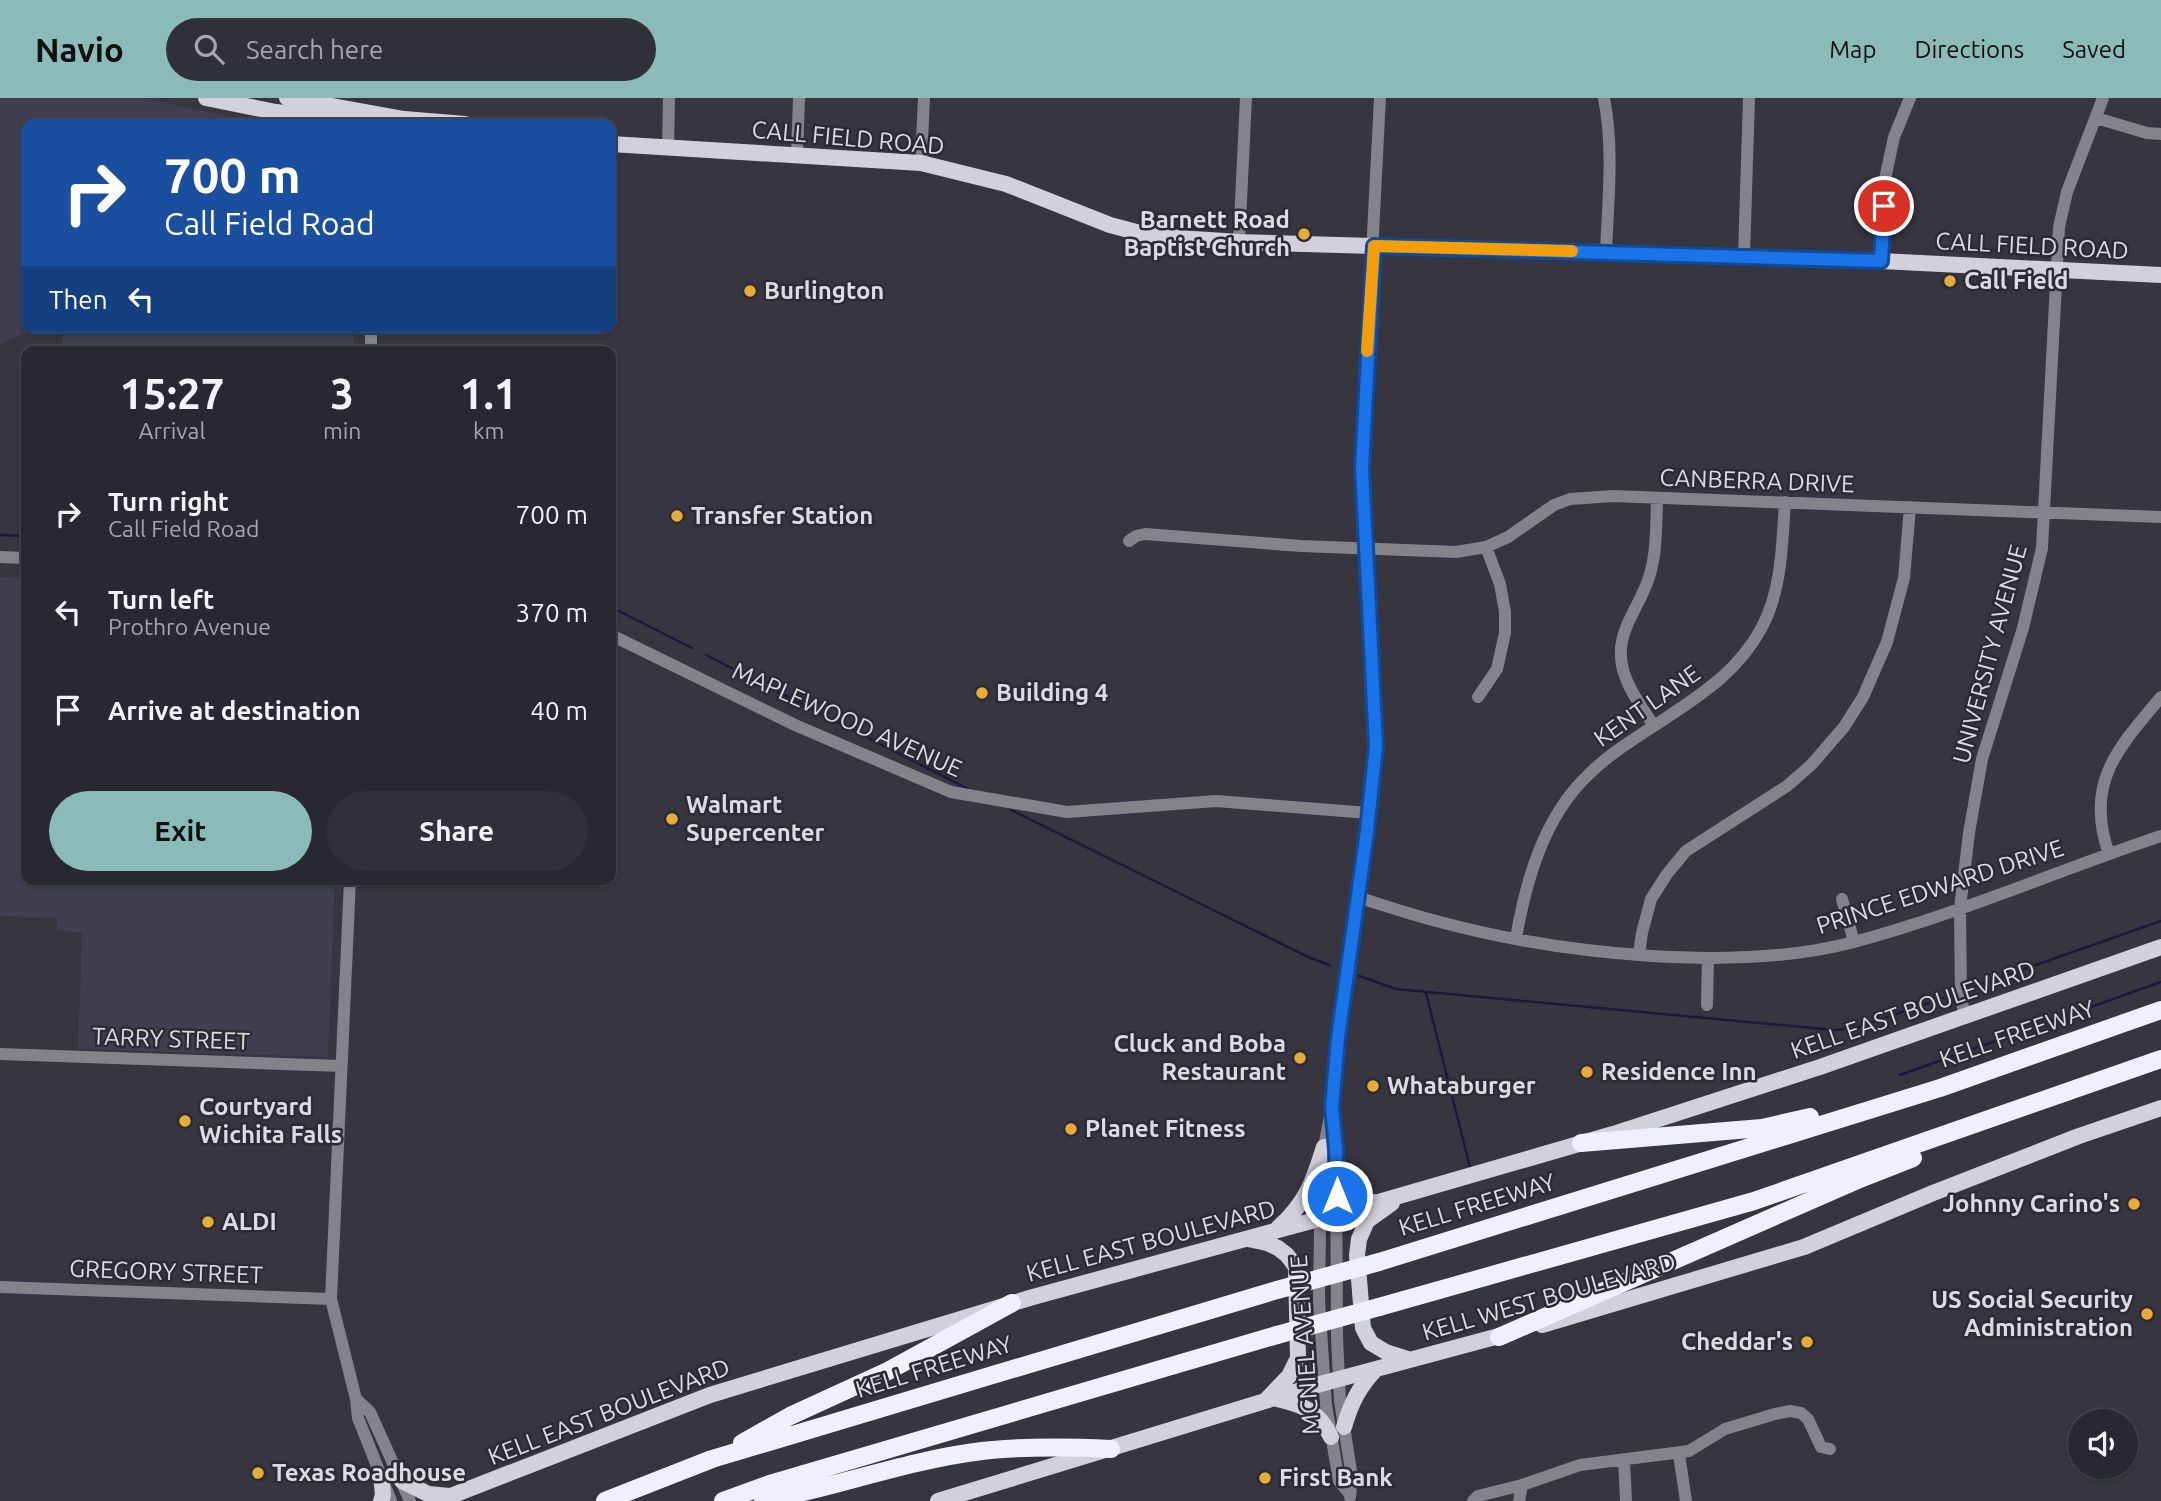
<!DOCTYPE html>
<html lang="en">
<head>
<meta charset="utf-8">
<style>
	body { margin:0; font-family:Ubuntu,sans-serif; background:#303038; color:#f1f3f6; height:100vh; display:flex; flex-direction:column; font-size:26px; white-space:nowrap }
	* { box-sizing:border-box; margin:0 }
	p { font-size:23px; color:#a5a6ab }
	.icon { flex:none; width:38px; height:38px; fill:none; stroke:currentColor; stroke-width:2; stroke-linecap:round; stroke-linejoin:round }
	.map { position:relative; flex:1; overflow:hidden }
	.drawer { position:absolute; left:21px; top:248px; width:595px; height:539px; display:flex; flex-direction:column; background:#282830; border-radius:14px; box-shadow:0 2px 5px #0004,0 0 0 2px #44444c }
	.drawer>* { flex:none }
	.hud { position:absolute; left:21px; top:21px; width:595px; height:214px; border-radius:14px; box-shadow:0 2px 5px #0004,0 0 0 2px #44444c; background:#1a4fa0; color:#fff; overflow:hidden }
	.fabs { position:absolute; left:2068px; top:1311px; display:grid; gap:14px }
	.fabs a { display:grid; place-items:center; width:70px; height:70px; border-radius:50%; background:#282830; box-shadow:0 2px 5px #0004,0 0 0 2px #44444c; font-size:35px }
	.pin { position:absolute; display:grid; place-items:center; width:60px; height:60px; color:#fff; margin:-30px; border:4px solid #fff; border-radius:50%; box-shadow:0 2px 7px #0007 }
	.me { position:absolute; width:77px; margin:-38px; rotate:0deg; stroke-linejoin:round; filter:drop-shadow(0 0 5px #0008) }
	.turn { display:flex; align-items:center; gap:24px; height:147px; padding:0 28px; font-size:32px }
	.turn .icon { width:91px; height:91px; stroke-width:2.5 }
	.turn b { display:block; font-size:49px; line-height:60px }
	.then { display:flex; align-items:center; height:66px; padding:0 28px; background:#0003; gap:14px; font-size:26px }
	.eta { display:flex; justify-content:space-evenly; align-items:center; height:119px; text-align:center }
	.eta b { font-size:42px; font-weight:600; line-height:49px }
	.button { display:flex; gap:14px; margin-top:auto; padding:14px 28px }
	.button a { flex:1; height:80px; border-radius:42px; background:#8bbbb9; color:#111; font-size:28px; font-weight:600; line-height:80px; text-align:center }
	.button a+a { background:#303038; color:#f1f3f6 }
	ul { padding:0; list-style:none }
	li { display:flex; align-items:center; gap:21px; height:98px; padding:0 28px }
	li div { flex:1 }
	li b { display:block; font-size:26px }
	li em { font-style:normal }
	header { display:flex; align-items:center; gap:42px; box-sizing:border-box; height:98px; padding:0 35px; background:#8bbbb9; color:#111 }
	header strong { font-size:33px }
	nav { display:flex; gap:38px; margin-inline-start:auto; font-size:24px }
	.search { width:490px; height:63px; background:#303038; display:flex; align-items:center; gap:18px; box-sizing:border-box; padding:0 24px; border-radius:38px; color:#a5a6ab; font-size:26px }
	.map>svg:first-child { display:block }
	.built { fill:#403e4f }
	.lines { fill:none; stroke-linecap:round; stroke-linejoin:round }
	.stream { stroke:#1f153d; stroke-width:2.5 }
	.minor { stroke:#848389; stroke-width:12 }
	.major { stroke:#d1d0dc; stroke-width:16 }
	.highway { stroke:#f0effd; stroke-width:18 }
	.highway-bridge { stroke:#f0effd; stroke-width:18 }
	.route-casing { stroke:#114b97; stroke-width:18 }
	.route { stroke:#1a73e8; stroke-width:12 }
	.slow { stroke:#f59e0b; stroke-width:12 }
	.poi-dot { fill:#e7ac36; stroke:#2c2b35; stroke-width:2.5 }
	.labels { text-anchor:middle; stroke-width:5; stroke-linejoin:round; paint-order:stroke }
	.street-label { font-size:24px; fill:#dcdbe2; stroke:#2c2b35 }
	.poi-label { font-size:24px; font-weight:bold; fill:#dcdbe2; stroke:#2c2b35; text-anchor:start }
</style>
</head>
<body>
<header>
<strong>Navio</strong>
<div class="search"><svg class="icon" aria-label="search" viewBox="0 0 24 24"><circle cx="10" cy="10" r="6"/><path d="M15 15l6 6"/></svg>Search here</div>
<nav><a>Map</a><a>Directions</a><a>Saved</a></nav>
</header>
<div class="map">
<svg width="2161" height="1403" viewBox="0 0 2161 1403">
	<rect width="100%" height="100%" fill="#363540"/>
	<path class="built" d="M 0,0 L 143,0 L 267,26 L 26,26 L 26,229 L 40,229 L 0,246 Z
		M 63,229 L 355,229 L 353,254 L 62,254 Z
		M 0,479 L 26,480 L 26,782 L 335,782 L 328,959 L 78,951 L 82,835 L 57,832 L 57,820 L 0,818 Z"/>
	<g class="lines">
		<path class="stream" d="M 0,437 L 26,438
			M 611,509 L 692,550
			M 706,557 L 968,691
			M 1011,712 L 1306,858 L 1329,867
			M 1359,878 L 1396,891 L 1834,932 L 1855,930 L 1943,900
			M 1976,888 L 2161,823
			M 1426,895 L 1470,1069
			M 1900,977 L 2161,884"/>
		<path class="minor" d="M 1604,0 C 1614,51 1608,102 1606,154
			M 2096,20 L 2147,35 L 2161,36
			M 668,50 L 669,0
			M 797,57 L 799,0
			M 921,65 L 924,0
			M 1239,144 L 1246,0
			M 1744,158 L 1749,0
			M 1881,163 L 1885,81 L 1894,39 L 1910,0
			M 371,254 L 371,229
			M 1129,443 L 1136,438 L 1145,436 L 1301,448 L 1456,454 L 1486,449 L 1508,439 L 1554,407 L 1570,401 L 1613,398 L 2161,419
			M 0,459 L 26,460
			M 611,537 L 795,627 L 951,694 L 1067,714 L 1216,703 L 1369,715
			M 1478,599 L 1497,571 L 1505,535 L 1505,514 L 1500,486 L 1486,449
			M 1654,628 C 1634,598 1610,568 1626,530 C 1633,512 1645,495 1650,476 C 1657,452 1656,426 1657,401
			M 2109,756 C 2084,685 2118,650 2161,599
			M 350,782 L 331,1201 L 356,1301 L 358,1320 L 391,1403
			M 1357,799 C 1386,808 1415,818 1444,825 C 1561,856 1737,875 1854,844 C 1959,816 2059,772 2161,738
			M 1842,801 L 1854,844
			M 1516,840 C 1526,782 1544,719 1588,677 C 1611,654 1639,638 1666,620 C 1704,595 1740,571 1762,529 C 1782,491 1782,447 1785,404
			M 1639,856 L 1642,835 L 1651,801 L 1667,776 L 1686,753 L 1787,688 L 1812,666 L 1844,629 L 1863,599 L 1887,544 L 1904,480 L 1910,409
			M 1707,907 L 1708,860
			M 1966,918 L 1961,903 L 1960,810 L 1969,735 L 1982,661 L 2023,530 L 2042,450 L 2059,129 L 2067,94 L 2103,0
			M 0,956 L 341,968
			M 1334,1023 L 1336,1050 L 1337,1240 L 1340,1303 L 1352,1379 L 1350,1399
			M 0,1189 L 331,1201
			M 356,1301 L 370,1314 L 410,1403
			M 1679,1356 L 1686,1403
			M 1624,1362 L 1626,1403
			M 1349,1395 L 1339,1383 L 1326,1307 L 1319,1202 L 1320,1134 L 1324,1049 L 1332,1008 L 1338,935 L 1367,733 L 1376,648 L 1371,528 L 1362,396 L 1362,348 L 1380,0
			M 1473,1403 L 1478,1398 L 1522,1387 L 1580,1367 L 1689,1353 L 1725,1331 L 1775,1316 L 1790,1313 L 1801,1315 L 1808,1321 L 1821,1349 L 1830,1351
			M 1519,1403 L 1522,1387"/>
		<path class="major" d="M 206,0 L 276,14 L 355,26
			M 287,0 L 404,21 L 465,26
			M 611,46 L 921,65 L 1006,86 L 1110,127 L 1140,135 L 1178,140 L 1239,144 L 1881,163 L 2161,177
			M 1337,1080 C 1345,1096 1356,1105 1374,1104
			M 1392,1105 L 1367,1123 L 1359,1141 L 1357,1157 L 1363,1230 L 1371,1245 L 1386,1254 L 1408,1261
			M 1278,1130 C 1306,1105 1313,1084 1324,1049
			M 1248,1141 L 1267,1145 L 1278,1150 L 1287,1157 L 1296,1169 L 1298,1260 L 1289,1278 L 1266,1302
			M 1542,1227 L 1804,1149 L 1933,1095 L 2079,1038 L 2161,1010
			M 1277,1301 C 1303,1307 1319,1313 1331,1339
			M 1344,1329 C 1351,1305 1359,1289 1376,1271
			M 381,1378 L 383,1397 L 381,1403
			M 402,1383 L 428,1396 L 449,1398
			M 438,1403 L 710,1297 L 1033,1199 L 1337,1116 L 1613,1036 L 1820,969 L 2161,849
			M 938,1403 L 1324,1285 L 1510,1235"/>
		<path class="highway" d="M 1581,1045 L 1762,1030 L 1810,1019
			M 1379,1164 L 1940,990 L 2161,912
			M 1379,1209 L 1754,1103 L 2161,961
			M 1499,1239 L 1862,1080 L 1913,1060
			M 742,1345 L 790,1318 L 888,1273 L 1012,1205
			M 605,1403 L 712,1361 L 1277,1192
			M 723,1403 L 770,1386 L 1277,1237
			M 763,1403 C 836,1389 908,1362 982,1353 C 1025,1348 1068,1349 1111,1351"/>
		<path class="highway-bridge" d="M 1277,1192 L 1379,1164
			M 1277,1237 L 1379,1209"/>
	</g>
	<g class="lines">
		<defs>
			<path id="route" d="M 1337,1098 L 1336,1051 L 1332,1009 L 1338,940 L 1367,733 L 1376,648 L 1362,370 L 1374,148 L 1881,163 L 1884,108"/>
		</defs>
		<use href="#route" class="route-casing"/>
		<use href="#route" class="route"/>
		<path class="slow" d="M 1367,253 L 1374,148 L 1572,153"/>
	</g>
	<g class="poi-dot">
		<circle cx="1304" cy="136" r="7"/>
		<circle cx="1950" cy="183" r="7"/>
		<circle cx="750" cy="193" r="7"/>
		<circle cx="677" cy="418" r="7"/>
		<circle cx="982" cy="595" r="7"/>
		<circle cx="672" cy="721" r="7"/>
		<circle cx="1300" cy="960" r="7"/>
		<circle cx="1587" cy="974" r="7"/>
		<circle cx="1373" cy="988" r="7"/>
		<circle cx="185" cy="1023" r="7"/>
		<circle cx="1071" cy="1031" r="7"/>
		<circle cx="2134" cy="1106" r="7"/>
		<circle cx="208" cy="1124" r="7"/>
		<circle cx="2147" cy="1216" r="7"/>
		<circle cx="1807" cy="1244" r="7"/>
		<circle cx="258" cy="1375" r="7"/>
		<circle cx="1265" cy="1380" r="7"/>
	</g>
	<g class="labels">
		<g class="street-label">
			<text transform="translate(848 40) rotate(5)" y="8">CALL FIELD ROAD</text>
			<text transform="translate(2032 148) rotate(3)" y="8">CALL FIELD ROAD</text>
			<text transform="translate(1757 383) rotate(2)" y="8">CANBERRA DRIVE</text>
			<text transform="translate(1990 556) rotate(-75)" y="8">UNIVERSITY AVENUE</text>
			<text transform="translate(1647 608) rotate(-35)" y="8">KENT LANE</text>
			<text transform="translate(847 622) rotate(24)" y="8">MAPLEWOOD AVENUE</text>
			<text transform="translate(1940 789) rotate(-18)" y="8">PRINCE EDWARD DRIVE</text>
			<text transform="translate(1913 912) rotate(-19)" y="8">KELL EAST BOULEVARD</text>
			<text transform="translate(2017 936) rotate(-19)" y="8">KELL FREEWAY</text>
			<text transform="translate(171 941) rotate(2)" y="8">TARRY STREET</text>
			<text transform="translate(1477 1107) rotate(-17)" y="8">KELL FREEWAY</text>
			<text transform="translate(1151 1143) rotate(-15)" y="8">KELL EAST BOULEVARD</text>
			<text transform="translate(166 1174) rotate(2)" y="8">GREGORY STREET</text>
			<text transform="translate(1549 1199) rotate(-16)" y="8">KELL WEST BOULEVARD</text>
			<text transform="translate(1305 1247) rotate(-94)" y="8">MCNIEL AVENUE</text>
			<text transform="translate(934 1269) rotate(-17)" y="8">KELL FREEWAY</text>
			<text transform="translate(609 1314) rotate(-21)" y="8">KELL EAST BOULEVARD</text>
		</g>
		<g class="poi-label">
			<text x="1290" y="130" text-anchor="end">Barnett Road<tspan x="1290" dy="28">Baptist Church</tspan></text>
			<text x="1964" y="191">Call Field</text>
			<text x="764" y="201">Burlington</text>
			<text x="691" y="426">Transfer Station</text>
			<text x="996" y="603">Building 4</text>
			<text x="686" y="715">Walmart<tspan x="686" dy="28">Supercenter</tspan></text>
			<text x="1286" y="954" text-anchor="end">Cluck and Boba<tspan x="1286" dy="28">Restaurant</tspan></text>
			<text x="1601" y="982">Residence Inn</text>
			<text x="1387" y="996">Whataburger</text>
			<text x="199" y="1017">Courtyard<tspan x="199" dy="28">Wichita Falls</tspan></text>
			<text x="1085" y="1039">Planet Fitness</text>
			<text x="2120" y="1114" text-anchor="end">Johnny Carino's</text>
			<text x="222" y="1132">ALDI</text>
			<text x="2133" y="1210" text-anchor="end">US Social Security<tspan x="2133" dy="28">Administration</tspan></text>
			<text x="1793" y="1252" text-anchor="end">Cheddar's</text>
			<text x="272" y="1383">Texas Roadhouse</text>
			<text x="1279" y="1388">First Bank</text>
		</g>
	</g>
</svg>
<div class="fabs">
<a><svg class="icon" aria-label="sound" viewBox="0 0 24 24"><path d="M4 9h4l5-4v14l-5-4H4zM17 9q2 3 0 6"/></svg></a>
</div>
<div class="pin" style="left:1884px;top:108px;background:#d93025"><svg class="icon" aria-label="arrive" viewBox="0 0 24 24"><path d="M6 21V4h12l-3 4 3 4H6"/></svg></div>
<svg class="me" style="left:1337px;top:1098px" viewBox="-20 -20 40 40"><circle r="17" fill="#1a73e8" stroke="#fff" stroke-width="3"/><path d="M0-11L8 9 0 5-8 9z" fill="#fff"/></svg>
<div class="hud">
<div class="turn"><svg class="icon" aria-label="right" viewBox="0 0 24 24"><path d="M7 20v-9h11M14 6l5 5-5 5"/></svg><div><b>700 m</b>Call Field Road</div></div>
<div class="then">Then<svg class="icon" aria-label="left" viewBox="0 0 24 24"><path d="M17 20v-9H6M10 6l-5 5 5 5"/></svg></div>
</div>
<section class="drawer">
<div class="eta">
<div><b>15:27</b><p>Arrival</p></div>
<div><b>3</b><p>min</p></div>
<div><b>1.1</b><p>km</p></div>
</div>
<ul>
<li><svg class="icon" aria-label="right" viewBox="0 0 24 24"><path d="M7 20v-9h11M14 6l5 5-5 5"/></svg><div><b>Turn right</b><p>Call Field Road</p></div><em>700 m</em></li>
<li><svg class="icon" aria-label="left" viewBox="0 0 24 24"><path d="M17 20v-9H6M10 6l-5 5 5 5"/></svg><div><b>Turn left</b><p>Prothro Avenue</p></div><em>370 m</em></li>
<li><svg class="icon" aria-label="arrive" viewBox="0 0 24 24"><path d="M6 21V4h12l-3 4 3 4H6"/></svg><div><b>Arrive at destination</b></div><em>40 m</em></li>
</ul>
<div class="button"><a>Exit</a><a>Share</a></div>
</section>
</div>
</body>
</html>
